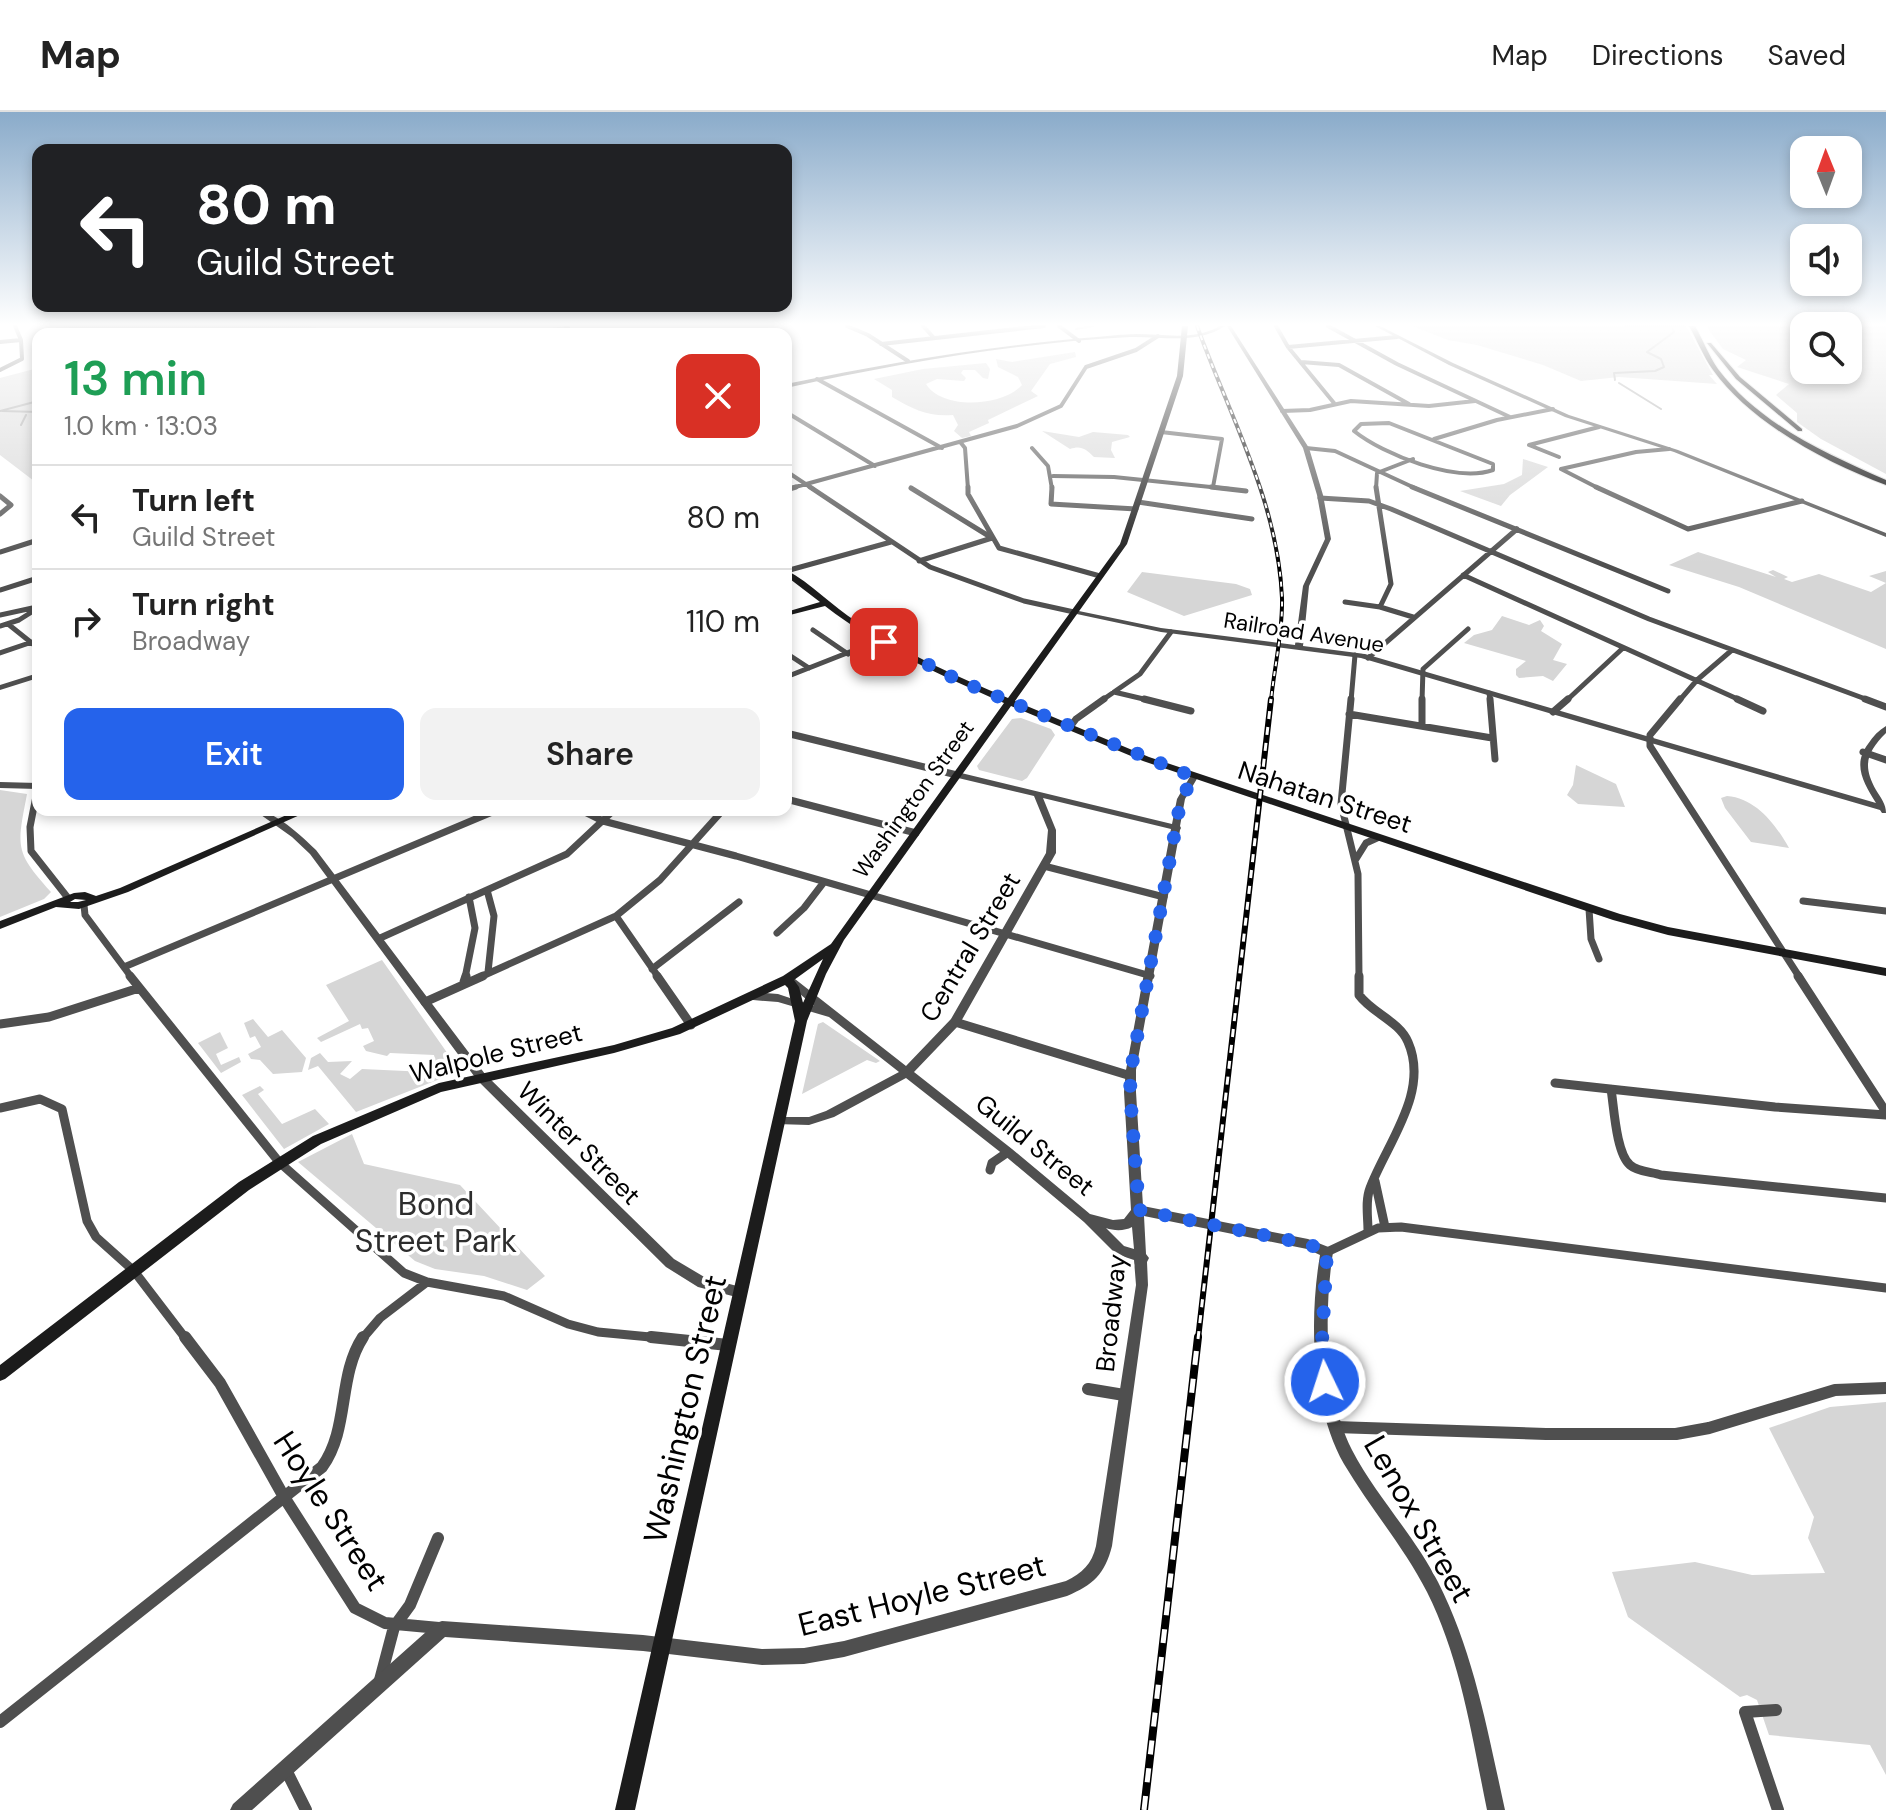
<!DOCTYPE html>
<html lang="en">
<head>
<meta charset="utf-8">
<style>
	body { margin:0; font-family:"DM Sans",sans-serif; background:#f2f2f2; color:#222; height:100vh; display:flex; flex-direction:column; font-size:30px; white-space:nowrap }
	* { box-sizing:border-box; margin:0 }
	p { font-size:26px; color:#767676 }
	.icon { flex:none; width:44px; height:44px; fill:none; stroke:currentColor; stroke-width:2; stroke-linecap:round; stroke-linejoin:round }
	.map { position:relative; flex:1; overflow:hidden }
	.sheet { position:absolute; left:32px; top:216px; width:760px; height:488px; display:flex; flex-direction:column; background:#fff; border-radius:16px; box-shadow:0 4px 12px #0003 }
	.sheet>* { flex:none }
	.top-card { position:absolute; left:32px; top:32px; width:760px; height:168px; border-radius:16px; box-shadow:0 4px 12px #0003; background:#202124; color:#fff; overflow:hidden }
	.needle { width:52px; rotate:359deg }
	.fabs { position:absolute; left:1790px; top:24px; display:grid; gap:16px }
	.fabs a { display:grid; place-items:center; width:72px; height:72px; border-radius:16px; background:#fff; box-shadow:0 4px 12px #0003; font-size:40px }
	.pin { position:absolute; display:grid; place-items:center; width:68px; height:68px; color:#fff; margin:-34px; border-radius:16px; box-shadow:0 4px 12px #0006 }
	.me { position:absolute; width:88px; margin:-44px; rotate:356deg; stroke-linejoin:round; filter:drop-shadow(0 0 6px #0008) }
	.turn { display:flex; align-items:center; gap:28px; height:168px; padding:0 32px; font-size:36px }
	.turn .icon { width:104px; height:104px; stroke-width:2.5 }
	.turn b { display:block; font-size:56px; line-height:68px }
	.round { display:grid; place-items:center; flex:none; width:84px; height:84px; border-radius:16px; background:#f2f2f2 }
	.summary { display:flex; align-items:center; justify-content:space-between; height:136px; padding:0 32px }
	h1 { font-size:48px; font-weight:600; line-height:60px; color:#1e9e55 }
	.cta { display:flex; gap:16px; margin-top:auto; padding:16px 32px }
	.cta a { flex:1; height:92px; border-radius:16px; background:#2563eb; color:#fff; font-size:32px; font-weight:600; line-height:92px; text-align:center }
	.cta a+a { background:#f2f2f2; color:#222 }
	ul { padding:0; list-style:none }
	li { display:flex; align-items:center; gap:24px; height:104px; padding:0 32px; border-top:2px solid #e0e0e0 }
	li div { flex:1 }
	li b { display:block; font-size:30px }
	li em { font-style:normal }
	header { display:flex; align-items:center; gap:48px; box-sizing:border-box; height:112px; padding:0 40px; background:#fff; border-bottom:2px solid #e0e0e0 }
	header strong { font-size:38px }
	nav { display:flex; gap:44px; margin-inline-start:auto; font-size:28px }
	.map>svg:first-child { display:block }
	.green { fill:#d6d6d6; fill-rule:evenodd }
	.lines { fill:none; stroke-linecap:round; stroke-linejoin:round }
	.stream { stroke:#9d9d9d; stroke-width:2 }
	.primary-casing { stroke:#dbdbdb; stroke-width:2 }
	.minor-far4 { stroke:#4f4f4f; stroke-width:4 }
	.minor-far3 { stroke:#4f4f4f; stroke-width:5 }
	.minor-far2 { stroke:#4f4f4f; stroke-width:7 }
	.minor-far1 { stroke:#4f4f4f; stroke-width:9 }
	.minor { stroke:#4f4f4f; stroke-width:12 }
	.tertiary { fill:#4f4f4f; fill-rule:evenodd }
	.secondary { fill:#1c1c1c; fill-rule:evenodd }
	.primary { fill:#000; fill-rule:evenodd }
	.rail-far2-casing { stroke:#000; stroke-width:4 }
	.rail-far1-casing { stroke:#000; stroke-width:6 }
	.rail-casing { stroke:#000; stroke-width:8 }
	.rail-far2 { stroke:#fff; stroke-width:2; stroke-dasharray:5; stroke-linecap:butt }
	.rail-far1 { stroke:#fff; stroke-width:3; stroke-dasharray:8; stroke-linecap:butt }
	.rail { stroke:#fff; stroke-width:5; stroke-dasharray:14; stroke-linecap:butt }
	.route { stroke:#2563eb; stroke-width:14; stroke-dasharray:0 25.2 }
	.labels { text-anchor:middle; stroke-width:7; stroke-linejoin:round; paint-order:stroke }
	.far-street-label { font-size:22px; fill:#000; stroke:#fff }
	.street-label { font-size:26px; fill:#000; stroke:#fff }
	.near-park-label { font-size:32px; fill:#2d2d2d; stroke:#fff }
	.near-street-label { font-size:32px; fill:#000; stroke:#fff }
</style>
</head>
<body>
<header>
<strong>Map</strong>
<nav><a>Map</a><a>Directions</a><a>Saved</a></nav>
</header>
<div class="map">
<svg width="1886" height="1698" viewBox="0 0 1886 1698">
	<rect width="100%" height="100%" fill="#fff"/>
	<path class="green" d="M 64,214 L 306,214 L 339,218 L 343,222 L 59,222 L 73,217 Z
		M 1412,214 L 1686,214 L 1713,263 L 1709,263 L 1717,272 L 1619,265 L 1581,269 L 1543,253 L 1477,233 L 1448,228 Z
		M 1706,214 L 1886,214 L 1886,362 L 1821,327 L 1797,310 L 1797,301 L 1776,283 L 1789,272 L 1737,255 L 1746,248 L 1723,237 ZM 1804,214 L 1848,214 L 1848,258 L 1804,258 Z
		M 1075,240 L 1076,245 L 1050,252 L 1031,279 L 1038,284 L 988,308 L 989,311 L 969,320 L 971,324 L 962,326 L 954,319 L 958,313 L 953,303 C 929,305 914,298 892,285 L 892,278 L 874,267 L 923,257 L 986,251 L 990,257 L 988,267 L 983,266 L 975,258 L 963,258 L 961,261 L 966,266 L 964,269 L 937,267 L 926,272 C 942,298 1002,295 1022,273 L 1018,265 L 998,255 L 996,247 L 1012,250 Z
		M 38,256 L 38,372 L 0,343 L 0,266 Z
		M 1042,319 L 1079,325 L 1093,320 L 1128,323 L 1130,325 L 1112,330 L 1111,338 L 1115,346 L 1094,345 C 1086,337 1081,333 1070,337 Z
		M 1523,347 L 1548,355 L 1510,383 L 1501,394 L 1460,379 L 1504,372 L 1522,363 Z
		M 1698,440 L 1776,465 L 1768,460 L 1773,458 L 1788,465 L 1784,467 L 1792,470 L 1819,462 L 1871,480 L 1886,471 L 1869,464 L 1886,459 L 1886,537 L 1739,475 L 1669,453 Z
		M 1142,460 L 1236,472 L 1250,477 L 1252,483 L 1184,504 L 1127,480 Z
		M 1502,504 L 1529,513 L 1540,508 L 1544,514 L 1541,519 L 1562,532 L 1553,548 L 1567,552 L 1553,569 L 1543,564 L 1519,566 L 1516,563 L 1516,557 L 1526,549 L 1464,531 L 1474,523 L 1492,518 Z
		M 1021,606 L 1051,617 L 1055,623 L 1027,666 L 1022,669 L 979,658 L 977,654 L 1012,607 Z
		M 1576,653 L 1616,672 L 1625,695 L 1578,692 L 1567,683 L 1573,673 Z
		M 0,678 L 27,682 C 17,735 14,739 51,780 L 44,787 L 0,805 Z
		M 1727,684 C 1756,686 1776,713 1789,736 L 1751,730 L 1725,696 L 1721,686 Z
		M 382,848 L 455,952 L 450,963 L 356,1000 L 318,954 L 308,958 L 311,946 L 320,941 L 328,950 L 352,949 L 340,962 L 350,967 L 362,957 L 427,960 L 435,949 L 434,943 L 390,941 L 387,944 L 366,939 L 363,934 L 374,929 L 368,916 L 362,917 L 360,912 L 321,930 L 317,926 L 349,909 L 326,873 Z
		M 253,907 L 268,925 L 282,918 L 306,946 L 302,960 L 273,962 L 260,948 L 251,947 L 248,942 L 261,935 L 255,924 L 250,926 L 244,911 Z
		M 823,910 L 880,949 L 876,951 L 867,948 L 802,982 L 818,912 Z
		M 220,920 L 228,936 L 216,942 L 221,953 L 239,945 L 241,950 L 221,961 L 198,931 Z
		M 260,974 L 264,978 L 258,982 L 282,1012 L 315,997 L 329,1012 L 284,1037 L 242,983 Z
		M 352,1022 L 364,1052 L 460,1073 L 545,1164 L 527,1178 L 484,1164 L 435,1157 L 415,1149 L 298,1050 Z
		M 1886,1290 L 1886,1663 L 1870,1633 L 1769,1623 L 1757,1588 L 1747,1583 L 1740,1585 L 1628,1505 L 1612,1460 L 1695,1450 L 1752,1463 L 1825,1461 L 1808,1426 L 1814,1405 L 1769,1316 L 1830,1295 Z"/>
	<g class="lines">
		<path class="stream" d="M 1625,214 L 1685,214
			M 1076,217 L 1093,214
			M 186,222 L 196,214
			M 1615,268 L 1614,261 L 1655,259 L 1664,255 L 1661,247 L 1647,240 L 1674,220 L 1672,215
			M 1619,271 L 1661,297
			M 0,299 L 38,289
			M 2,299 L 38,300
			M 21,313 L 26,303"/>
		<defs>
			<path id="primary" d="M 1689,214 L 1695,214 C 1703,228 1709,244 1718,257 C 1759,312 1825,341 1886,368 L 1886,373 C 1826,351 1750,310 1713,258 C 1703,244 1697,228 1689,214 Z
				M 1707,231 L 1711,231 L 1740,265 L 1802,317 L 1802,319 L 1798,319 L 1736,267 Z"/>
		</defs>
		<use href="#primary" class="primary-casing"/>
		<path class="minor-far4" d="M 847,214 L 868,223 L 908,249
			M 923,214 L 934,226
			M 1059,214 L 1079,229
			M 1276,214 L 1288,235 L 1334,291
			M 1328,214 L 1397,252 L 1510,305
			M 522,222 L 568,216
			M 0,230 L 21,228
			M 881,232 L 1044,214
			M 1288,235 L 1397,225
			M 1301,250 L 1339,253 L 1409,292
			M 0,258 L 22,247 L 21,228 L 15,214
			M 817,267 L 942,336
			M 1282,299 L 1310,298 L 1351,289 L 1429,294 L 1475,289
			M 786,300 L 875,354
			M 1389,311 L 1493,352 L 1493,358 C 1456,371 1384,343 1354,319 L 1361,312 Z
			M 1161,320 L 1222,327 L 1213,375
			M 1434,327 L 1497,308 L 1553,297
			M 961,331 L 965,336 L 968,377
			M 1032,336 L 1048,354 L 1052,377
			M 1306,336 L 1335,339 L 1417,377
			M 1559,345 L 1529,333 L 1599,315
			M 786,359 L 813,377
			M 1053,364 L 1114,365 L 1230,377
			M 788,377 L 1017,314 L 1061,294 L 1086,255 L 1136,238 L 1158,224
			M 1376,377 L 1377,361 L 1413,347
			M 1600,377 L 1561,357 L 1636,340 L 1669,337"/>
		<path class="minor-far3" d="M 810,375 L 930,455 L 1024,489 L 1074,500
			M 968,375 L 968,382 L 999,436 L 1100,464
			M 1052,375 L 1051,392 L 1136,397
			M 1211,375 L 1246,379
			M 1376,375 L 1391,472 L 1380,495 L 1413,505
			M 1412,375 L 1668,479
			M 1596,375 L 1688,417 L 1802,389
			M 911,376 L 992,426
			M 786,378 L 796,375
			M 0,384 L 11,393 L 0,402
			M 1320,386 L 1369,389 L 1391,397 L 1649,507 L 1871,589
			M 1138,390 L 1252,407
			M 0,440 L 38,428
			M 919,449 L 992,426
			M 786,459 L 891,430
			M 1463,463 L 1742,589
			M 0,478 L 38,466
			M 1345,490 L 1380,495
			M 0,503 L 37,495
			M 8,512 L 38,536
			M 0,514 L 19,508 L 38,496
			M 813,518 L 848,542
			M 0,541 L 38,528
			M 786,541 L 809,556
			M 1368,546 L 1517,417
			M 786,565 L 880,528
			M 1114,580 L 1152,589
			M 1489,581 L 1490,589
			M 1101,589 L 1140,562 L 1171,520
			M 1351,589 L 1355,543
			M 1422,589 L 1423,557 L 1468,517
			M 1566,589 L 1623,536
			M 1679,589 L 1697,568 L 1732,538"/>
		<path class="minor-far2" d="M 1144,587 L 1191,599
			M 1351,587 L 1341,692 L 1358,762 L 1359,866
			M 1490,587 L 1495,647
			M 1680,587 L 1650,623 L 1650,634 L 1800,866
			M 1737,587 L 1763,599
			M 1865,587 L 1886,595
			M 1553,600 L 1568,587
			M 1349,602 L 1492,626
			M 1422,614 L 1422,587
			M 1070,615 L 1076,607 L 1104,587
			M 786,621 L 957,663
			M 1863,640 L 1886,648
			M 38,674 L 30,715 L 31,739 L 68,786
			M 786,687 L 916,721
			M 581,698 L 603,709 L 736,744 L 1151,864
			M 1356,747 L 1366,731 L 1377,726
			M 1044,754 L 1164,785
			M 487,778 L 494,804 L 488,860
			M 1803,789 L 1886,799
			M 84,793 L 85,803 L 132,866
			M 1589,797 L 1591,827 L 1599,847
			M 616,804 L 659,866
			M 777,821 L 804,796 L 824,770
			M 378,827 L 567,742 L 614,698
			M 124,855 L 497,698
			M 652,857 L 739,790
			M 465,866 L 475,816 L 469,785
			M 478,866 L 616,804 L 660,768 L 723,698"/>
		<path class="minor-far1" d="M 130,864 L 279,1050 L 404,1161 L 427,1170 L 504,1184 L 568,1212 L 598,1220 L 671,1227
			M 657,864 L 691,913
			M 1359,864 L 1359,883 C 1372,901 1399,909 1408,930 C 1430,980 1387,1031 1370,1076 C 1365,1089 1368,1105 1368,1119
			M 1798,864 L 1886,1000
			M 464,870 L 466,864
			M 425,890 L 483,864
			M 955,910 L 1131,964
			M 0,912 L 49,905 L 139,876
			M 1555,971 L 1775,995 L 1886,1003
			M 1611,977 C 1614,995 1616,1041 1630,1053 C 1638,1060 1652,1060 1661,1063 L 1886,1086
			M 0,996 L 40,987 L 62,997 L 87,1109 L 96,1125 L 134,1159 L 186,1227
			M 990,1058 L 992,1051 L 1008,1040
			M 1375,1069 L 1385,1115
			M 1327,1140 L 1378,1116 L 1401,1115 L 1886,1176
			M 362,1227 L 380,1206 L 427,1170"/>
		<path class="minor" d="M 185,1225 L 220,1271 L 284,1385 L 355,1496 L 385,1511 L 439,1516
			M 651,1225 L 728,1233
			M 1088,1277 L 1124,1283
			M 1335,1315 L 1546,1322 L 1676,1322 L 1709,1316 L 1835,1278 L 1886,1276
			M 380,1568 L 394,1515 L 410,1493 L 438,1426
			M 1776,1598 L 1745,1600 L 1778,1698
			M 0,1610 L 322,1355 C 350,1316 337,1265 363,1225
			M 286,1658 L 306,1698"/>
		<path class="tertiary" d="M 1220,214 L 1225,214 C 1196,233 1163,224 1130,225 C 1015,231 899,251 786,276 L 786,272 C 878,253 970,237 1063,228 C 1087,226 1112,223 1136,222 C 1165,222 1193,229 1220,214 Z
			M 1227,214 L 1231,214 L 1309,336 L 1323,383 L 1331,427 L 1309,474 L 1303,534 L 1365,542 L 1876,691 C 1864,671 1852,653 1868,632 C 1873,624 1879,618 1886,614 L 1886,621 C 1867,640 1862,653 1876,678 C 1881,686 1886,692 1886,701 L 1882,701 L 1880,698 L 1361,546 L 1161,520 L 1072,501 L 1070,500 L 1074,498 L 1161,516 L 1295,533 L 1303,474 L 1325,427 L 1317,383 L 1303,336 Z
			M 1375,214 L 1380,214 L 1453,251 L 1569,303 L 1678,338 L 1886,421 L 1886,425 L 1674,340 L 1565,305 L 1449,253 Z
			M 38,561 L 38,566 L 0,578 L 0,573 Z
			M 957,660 L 1172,712 L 1177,687 L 1191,663 L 1194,662 L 1198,665 L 1185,687 L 1180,714 L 1181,716 L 1180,718 L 1136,958 L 1136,980 L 1143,1094 L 1308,1127 L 1331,1136 L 1333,1140 C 1324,1199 1324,1283 1352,1338 C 1376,1384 1414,1423 1438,1470 C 1474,1541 1488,1621 1505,1698 L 1487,1698 C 1472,1625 1461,1548 1427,1480 C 1404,1435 1370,1396 1344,1352 C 1311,1293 1309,1208 1320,1143 L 1307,1137 L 1144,1104 L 1146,1142 L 1149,1146 L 1147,1150 L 1148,1173 L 1112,1434 C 1105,1462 1093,1473 1067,1484 L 844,1545 L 804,1552 L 762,1553 L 643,1539 L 445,1525 L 252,1698 L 230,1698 L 233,1692 L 436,1511 L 442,1509 L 643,1523 L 762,1537 L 804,1536 L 844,1529 L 1066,1469 C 1082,1461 1092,1452 1096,1434 L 1136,1173 L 1134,1148 L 1116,1142 L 1084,1110 L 1004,1043 L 906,966 L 834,1005 L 809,1013 L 776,1012 L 774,1009 L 776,1006 L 780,1005 L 809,1005 L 826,999 L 899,960 L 829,905 L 778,890 L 753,888 L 748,884 L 753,880 L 778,882 L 814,894 L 786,870 L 791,866 L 795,867 L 906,954 L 951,907 L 1046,741 L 1048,718 L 1034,684 L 954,665 L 954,661 ZM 1043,686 L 1171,717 L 1126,958 L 1124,980 L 1131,1098 L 1124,1107 L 1113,1108 L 1090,1102 L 1012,1037 L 914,960 L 959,913 L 1056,741 L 1056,718 ZM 1132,1115 L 1134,1137 L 1124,1134 L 1106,1116 C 1114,1119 1125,1119 1132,1115 Z
			M 0,670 L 38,671 L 38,677 L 0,676 Z
			M 254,698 C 275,698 301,724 316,738 L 485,962 L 674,1147 L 706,1166 L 745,1176 L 746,1180 L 745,1184 L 740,1186 L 698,1175 L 666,1155 L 477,968 L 310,742 L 292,725 Z"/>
		<path class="secondary" d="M 564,214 L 569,214 L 573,222 L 567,222 Z
			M 1182,214 L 1188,214 L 1183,264 L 1127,432 L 1015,589 L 1149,645 L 1620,802 L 1668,815 L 1886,856 L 1886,864 L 1668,823 L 1613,808 L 1143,649 L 1011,594 L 844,828 L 826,862 L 807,909 L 635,1698 L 615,1698 L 795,909 L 788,876 L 785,873 L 680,922 L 614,941 L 441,980 L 321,1032 L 249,1078 L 5,1267 L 0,1269 L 0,1253 L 239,1070 L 313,1024 L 439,971 L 614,933 L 672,916 L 783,864 L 831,832 L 1004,591 C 942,564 879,536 825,494 L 786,504 L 786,500 L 820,490 L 786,464 L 786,458 C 811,471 832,494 857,510 C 904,541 956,564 1008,586 L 1120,432 L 1177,264 ZM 823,847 L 803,891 L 799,875 L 794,868 Z
			M 298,698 L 311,698 L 128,780 L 79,797 L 56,795 L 0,817 L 0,809 L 74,781 L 85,780 L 96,784 L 120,776 ZM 75,787 L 86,788 L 78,790 L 70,790 Z"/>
		<use href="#primary" class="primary"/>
		<defs>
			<path id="rail-far2" d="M 1197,214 C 1229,303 1278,389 1282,486 C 1283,520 1274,556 1271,589"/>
			<path id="rail-far1" d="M 1198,1227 L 1271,587"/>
			<path id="rail" d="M 1144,1698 L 1198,1225"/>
		</defs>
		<use href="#rail-far2" class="rail-far2-casing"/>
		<use href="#rail-far1" class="rail-far1-casing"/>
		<use href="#rail" class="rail-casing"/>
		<use href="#rail-far2" class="rail-far2"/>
		<use href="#rail-far1" class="rail-far1"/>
		<use href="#rail" class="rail"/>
	</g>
	<linearGradient id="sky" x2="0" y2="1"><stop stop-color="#8aabca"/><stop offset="0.47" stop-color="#fff"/><stop offset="1" stop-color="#fff" stop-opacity="0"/></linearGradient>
	<rect width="1886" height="452" fill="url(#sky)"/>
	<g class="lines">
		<path class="route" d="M 884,530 L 960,569 L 1194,665 L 1181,687 L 1131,958 L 1130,980 L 1139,1098 L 1308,1132 L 1327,1140 L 1322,1229 L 1325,1270"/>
	</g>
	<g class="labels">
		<g class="far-street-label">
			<text transform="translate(1304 520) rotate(9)" y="8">Railroad Avenue</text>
			<text transform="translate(913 687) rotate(-54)" y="8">Washington Street</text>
		</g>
		<g class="street-label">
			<text transform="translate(1325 685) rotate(18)" y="9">Nahatan Street</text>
			<text transform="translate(970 835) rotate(-59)" y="9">Central Street</text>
			<text transform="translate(496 941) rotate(-14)" y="9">Walpole Street</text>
			<text transform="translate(579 1031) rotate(45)" y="9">Winter Street</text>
			<text transform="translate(1035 1033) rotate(39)" y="9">Guild Street</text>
			<text transform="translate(1111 1201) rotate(-84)" y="9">Broadway</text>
		</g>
		<g class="near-park-label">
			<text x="436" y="1103">Bond<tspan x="436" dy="37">Street Park</tspan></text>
		</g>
		<g class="near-street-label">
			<text transform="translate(685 1297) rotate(-77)" y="11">Washington Street</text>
			<text transform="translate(331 1399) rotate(57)" y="11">Hoyle Street</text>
			<text transform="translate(1419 1407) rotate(60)" y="11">Lenox Street</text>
			<text transform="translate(922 1483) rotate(-14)" y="11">East Hoyle Street</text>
		</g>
	</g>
</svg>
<div class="fabs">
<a><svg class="needle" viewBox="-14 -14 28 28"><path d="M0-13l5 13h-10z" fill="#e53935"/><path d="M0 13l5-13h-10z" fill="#767676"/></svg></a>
<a><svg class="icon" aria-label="sound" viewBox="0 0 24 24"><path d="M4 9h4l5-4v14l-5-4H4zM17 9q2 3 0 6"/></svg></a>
<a><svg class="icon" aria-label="search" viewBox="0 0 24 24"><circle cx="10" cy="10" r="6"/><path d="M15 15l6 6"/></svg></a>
</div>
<div class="pin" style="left:884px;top:530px;background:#d93025"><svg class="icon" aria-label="arrive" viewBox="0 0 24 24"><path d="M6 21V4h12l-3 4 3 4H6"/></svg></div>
<svg class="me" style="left:1325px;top:1270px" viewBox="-20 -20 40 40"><circle r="17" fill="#2563eb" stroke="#fff" stroke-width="3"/><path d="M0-11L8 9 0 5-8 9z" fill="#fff"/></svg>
<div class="top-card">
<div class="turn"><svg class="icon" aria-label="left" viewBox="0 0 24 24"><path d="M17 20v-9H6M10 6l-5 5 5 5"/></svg><div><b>80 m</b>Guild Street</div></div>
</div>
<section class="sheet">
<div class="summary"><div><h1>13 min</h1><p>1.0 km · 13:03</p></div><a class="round" style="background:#d93025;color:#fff"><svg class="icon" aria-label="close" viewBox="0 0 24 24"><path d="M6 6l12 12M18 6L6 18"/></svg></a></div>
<ul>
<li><svg class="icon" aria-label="left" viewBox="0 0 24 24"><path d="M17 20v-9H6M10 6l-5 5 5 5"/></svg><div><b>Turn left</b><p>Guild Street</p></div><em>80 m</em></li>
<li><svg class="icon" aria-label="right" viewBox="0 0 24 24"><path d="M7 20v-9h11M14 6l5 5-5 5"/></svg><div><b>Turn right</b><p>Broadway</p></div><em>110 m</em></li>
</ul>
<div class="cta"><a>Exit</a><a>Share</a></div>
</section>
</div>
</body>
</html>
